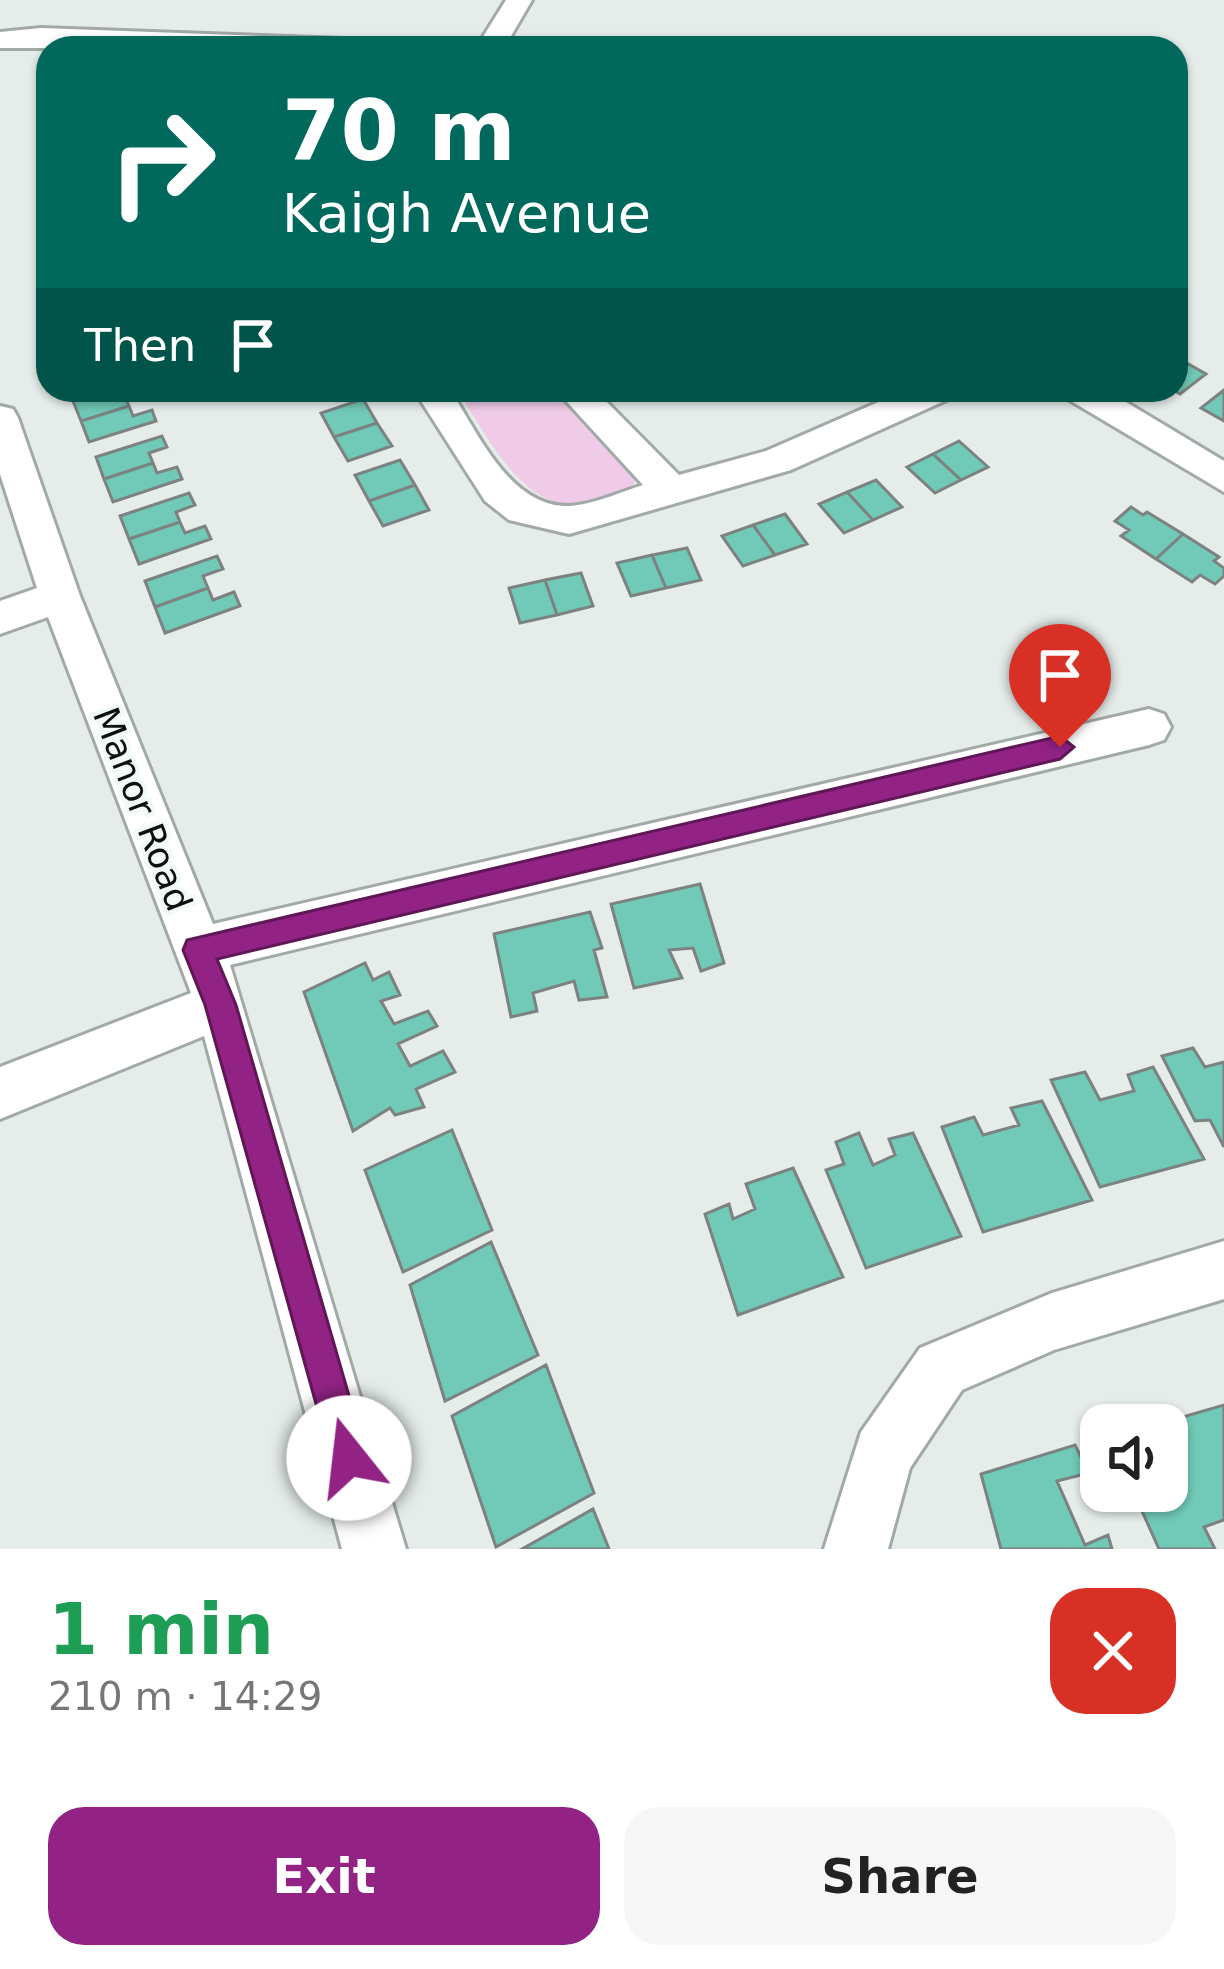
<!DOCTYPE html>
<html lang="en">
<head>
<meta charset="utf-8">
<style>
	body { margin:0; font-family:"DejaVu Sans",sans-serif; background:#f6f6f6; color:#222; height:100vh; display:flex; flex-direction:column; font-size:45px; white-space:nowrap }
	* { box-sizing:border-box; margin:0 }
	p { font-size:39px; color:#767676 }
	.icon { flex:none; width:66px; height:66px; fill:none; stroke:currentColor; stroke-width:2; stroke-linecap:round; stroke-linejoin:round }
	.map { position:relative; height:1549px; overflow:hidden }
	.side { display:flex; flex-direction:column; background:#fff; flex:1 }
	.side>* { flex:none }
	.hud { position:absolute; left:36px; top:36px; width:1152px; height:366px; border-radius:36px; box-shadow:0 3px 9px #0004; background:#00695c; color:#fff; overflow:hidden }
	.tools { position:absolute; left:1080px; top:1404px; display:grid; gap:24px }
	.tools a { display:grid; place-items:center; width:108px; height:108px; border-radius:24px; background:#fff; box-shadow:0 3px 9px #0004; font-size:60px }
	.pin { position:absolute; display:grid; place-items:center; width:102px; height:102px; color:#fff; margin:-123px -51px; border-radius:50% 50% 50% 0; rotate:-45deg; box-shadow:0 0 12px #0007 }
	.pin .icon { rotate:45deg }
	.me { position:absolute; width:132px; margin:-66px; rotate:344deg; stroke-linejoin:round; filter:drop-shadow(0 0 9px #0008) }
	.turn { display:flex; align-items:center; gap:42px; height:252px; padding:0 48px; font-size:54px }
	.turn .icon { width:156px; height:156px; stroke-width:2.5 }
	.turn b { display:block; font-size:84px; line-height:102px }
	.then { display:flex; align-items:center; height:114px; padding:0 48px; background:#0003; gap:24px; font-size:45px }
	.round { display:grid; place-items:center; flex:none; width:126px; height:126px; border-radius:36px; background:#f6f6f6 }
	.summary { display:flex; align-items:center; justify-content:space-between; height:204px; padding:0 48px }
	h1 { font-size:72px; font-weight:700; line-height:90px; color:#1e9e55 }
	.action { display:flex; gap:24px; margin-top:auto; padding:24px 48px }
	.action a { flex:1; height:138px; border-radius:36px; background:#922385; color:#fff; font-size:48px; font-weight:700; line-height:138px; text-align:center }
	.action a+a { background:#f6f6f6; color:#222 }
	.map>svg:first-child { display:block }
	.green { fill:#efcbe7 }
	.building { fill:#71c9b8; stroke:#7b8280; stroke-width:3 }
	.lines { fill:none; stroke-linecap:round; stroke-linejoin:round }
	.minor-casing { stroke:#a2aaa8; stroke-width:6 }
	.minor { fill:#fff; fill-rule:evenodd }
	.route { fill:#922385; stroke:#5f1756; stroke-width:3 }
	.labels { text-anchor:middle; stroke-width:9; stroke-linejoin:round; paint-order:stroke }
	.street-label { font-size:36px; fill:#0e100f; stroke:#f2faf8 }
</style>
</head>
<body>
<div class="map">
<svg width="1224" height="1549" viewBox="0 0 1224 1549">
	<rect width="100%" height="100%" fill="#e5ecea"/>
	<path class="green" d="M 457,390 L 561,390 L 637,470 C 636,490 626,493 608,500 C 529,528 493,444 457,390 Z"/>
	<path class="building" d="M 1176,357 L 1206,374 L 1180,394 L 1173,390 Z
		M 109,390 L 143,392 L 125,397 L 129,406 L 81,421 L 73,401 Z
		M 1224,390 L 1224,421 L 1201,408 Z
		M 363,399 L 377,423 L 334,437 L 321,413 Z
		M 129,406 L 133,416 L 152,410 L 156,421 L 89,442 L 81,421 Z
		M 377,423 L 392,446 L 348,461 L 334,437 Z
		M 162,436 L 167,447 L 149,453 L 153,463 L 104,479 L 96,457 Z
		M 959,441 L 988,467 L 961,480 L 933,454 Z
		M 933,454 L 961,480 L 935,493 L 907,467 Z
		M 400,460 L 415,485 L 369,501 L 355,475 Z
		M 153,463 L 157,473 L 177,467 L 182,479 L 113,502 L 104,479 Z
		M 876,480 L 902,507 L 873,520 L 847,492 Z
		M 415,485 L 429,510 L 383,526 L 369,501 Z
		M 847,492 L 873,520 L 844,533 L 819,504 Z
		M 189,493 L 195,505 L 176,512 L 180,522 L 129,539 L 120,516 Z
		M 1131,507 L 1143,515 L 1147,512 L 1183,534 L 1156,559 L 1121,536 L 1129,530 L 1115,521 Z
		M 785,514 L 807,544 L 775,555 L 753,525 Z
		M 180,522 L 185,533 L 205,526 L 211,539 L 139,564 L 129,539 Z
		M 753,525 L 775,555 L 743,566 L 722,536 Z
		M 1183,534 L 1219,557 L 1214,561 L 1224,568 L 1224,576 L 1215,584 L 1200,575 L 1192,582 L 1156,559 Z
		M 687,548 L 701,580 L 666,588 L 652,555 Z
		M 652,555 L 666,588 L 631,596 L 617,563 Z
		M 217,556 L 223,569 L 203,576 L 208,588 L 155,607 L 145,581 Z
		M 581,573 L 593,606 L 557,615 L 545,580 Z
		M 545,580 L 557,615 L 520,623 L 509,588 Z
		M 208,588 L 213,600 L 234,592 L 240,606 L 165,633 L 155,607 Z
		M 700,884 L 724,963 L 701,971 L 693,948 L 669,950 L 682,978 L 634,988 L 611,904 Z
		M 590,912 L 602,948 L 594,950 L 607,997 L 579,1000 L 574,981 L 533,993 L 537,1011 L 511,1017 L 494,934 Z
		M 365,963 L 373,980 L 389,972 L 400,995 L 381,1001 L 394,1024 L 428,1011 L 437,1026 L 398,1044 L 410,1066 L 443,1051 L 455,1072 L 416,1089 L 424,1107 L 395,1115 L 390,1108 L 353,1131 L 304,992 Z
		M 1193,1048 L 1205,1067 L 1224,1062 L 1224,1147 L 1210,1120 L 1195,1121 L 1162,1056 Z
		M 1153,1067 L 1204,1159 L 1100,1187 L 1051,1080 L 1085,1072 L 1100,1100 L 1134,1091 L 1128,1075 Z
		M 1042,1101 L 1092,1200 L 983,1232 L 942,1127 L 974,1117 L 983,1135 L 1019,1125 L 1011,1108 Z
		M 452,1130 L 492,1230 L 403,1272 L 365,1170 Z
		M 859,1133 L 873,1165 L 895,1155 L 889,1139 L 913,1133 L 961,1236 L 866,1268 L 826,1170 L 844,1164 L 836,1142 Z
		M 793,1168 L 843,1277 L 738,1315 L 705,1214 L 729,1204 L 733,1219 L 755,1209 L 746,1184 Z
		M 491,1242 L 538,1355 L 445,1401 L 410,1285 Z
		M 546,1365 L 594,1493 L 496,1547 L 452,1416 Z
		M 1224,1405 L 1224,1520 L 1204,1527 L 1215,1549 L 1159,1549 L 1133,1491 L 1167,1491 L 1167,1425 L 1155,1425 Z
		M 1075,1445 L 1089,1473 L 1057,1481 L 1085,1545 L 1108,1535 L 1112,1549 L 1001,1549 L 981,1474 Z
		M 593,1509 L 609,1549 L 522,1549 Z"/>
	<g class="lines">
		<defs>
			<path id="minor" d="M 506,0 L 532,0 L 504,48 L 476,48 Z
				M 41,28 L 374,40 L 388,48 L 0,48 L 0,32 Z
				M 414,390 L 450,390 C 478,432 509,507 569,506 C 592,505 621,492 643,485 L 556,390 L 595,390 L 679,475 L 766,451 L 906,390 L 956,390 L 951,398 L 791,470 L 569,534 L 509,520 L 485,501 Z
				M 1061,390 L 1106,390 L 1224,461 L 1224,492 L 1066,398 Z
				M 0,406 L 13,409 L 18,418 L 80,596 L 213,924 L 1149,709 L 1164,714 L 1171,727 L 1164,740 L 1149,745 L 230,965 L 406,1549 L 342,1549 L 204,1036 L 0,1119 L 0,1067 L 191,993 L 48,617 L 0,634 L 0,601 L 37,588 L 0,474 Z
				M 1224,1241 L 1224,1299 L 1054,1350 L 962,1390 L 910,1468 L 888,1549 L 824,1549 L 861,1432 L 920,1348 L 1052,1293 Z"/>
		</defs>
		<use href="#minor" class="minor-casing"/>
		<use href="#minor" class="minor"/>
	</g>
	<path class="route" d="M 1060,736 L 1074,747 L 1060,759 L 217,959 L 236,1005 L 367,1458 L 362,1472 L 349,1477 L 335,1472 L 205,1005 L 183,950 L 187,940 Z"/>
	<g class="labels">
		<g class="street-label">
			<text transform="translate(143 809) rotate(69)" y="13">Manor Road</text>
		</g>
	</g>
</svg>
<div class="tools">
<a><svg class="icon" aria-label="sound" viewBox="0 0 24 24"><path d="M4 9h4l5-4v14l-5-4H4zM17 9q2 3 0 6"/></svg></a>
</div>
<div class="pin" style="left:1060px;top:747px;background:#d93025"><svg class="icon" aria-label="arrive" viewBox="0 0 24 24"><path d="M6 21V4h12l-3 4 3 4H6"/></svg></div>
<svg class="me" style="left:349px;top:1458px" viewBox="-20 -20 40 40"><circle r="19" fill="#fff"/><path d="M0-13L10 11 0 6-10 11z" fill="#922385"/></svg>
<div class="hud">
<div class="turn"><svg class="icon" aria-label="right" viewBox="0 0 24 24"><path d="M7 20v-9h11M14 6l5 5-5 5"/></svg><div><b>70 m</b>Kaigh Avenue</div></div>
<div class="then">Then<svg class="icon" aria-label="arrive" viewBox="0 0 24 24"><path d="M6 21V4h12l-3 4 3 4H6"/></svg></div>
</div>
</div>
<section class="side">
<div class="summary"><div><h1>1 min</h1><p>210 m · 14:29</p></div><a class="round" style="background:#d93025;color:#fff"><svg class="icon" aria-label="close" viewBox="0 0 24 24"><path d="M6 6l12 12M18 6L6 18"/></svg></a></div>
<div class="action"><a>Exit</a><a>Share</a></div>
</section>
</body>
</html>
